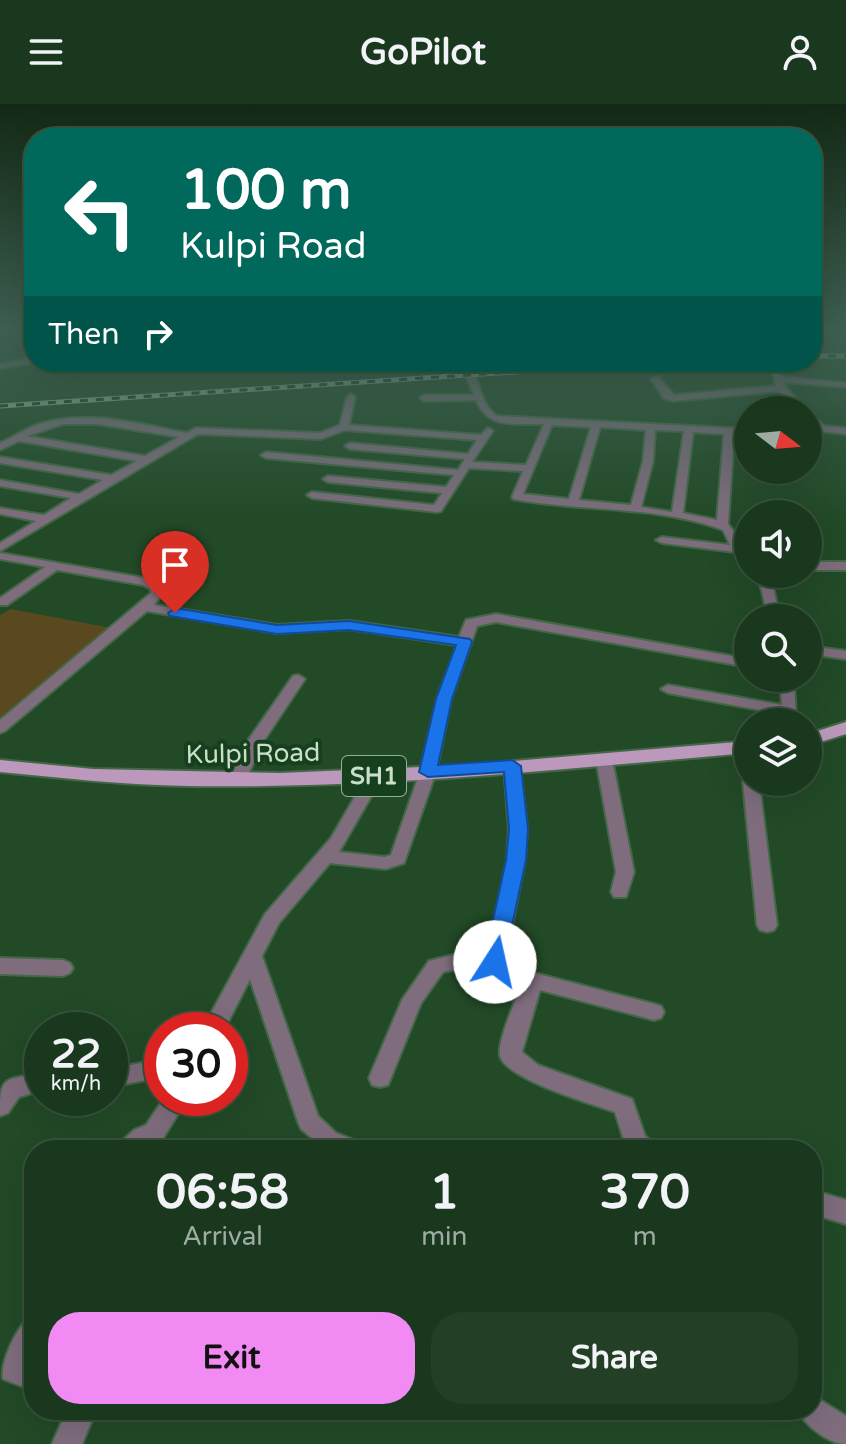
<!DOCTYPE html>
<html lang="en">
<head>
<meta charset="utf-8">
<style>
	body { margin:0; font-family:"Varela Round",sans-serif; background:#233f26; color:#f1f3f6; height:100vh; display:flex; flex-direction:column; font-size:30px; white-space:nowrap }
	* { box-sizing:border-box; margin:0 }
	p { font-size:26px; color:#9faca4 }
	.icon { flex:none; width:44px; height:44px; fill:none; stroke:currentColor; stroke-width:2; stroke-linecap:round; stroke-linejoin:round }
	.map { position:relative; flex:1; overflow:hidden }
	.drawer { position:absolute; left:24px; top:1036px; width:798px; height:280px; display:flex; flex-direction:column; background:#1a381d; border-radius:32px; box-shadow:0 8px 32px #0002,0 0 0 2px #38523b }
	.drawer>* { flex:none }
	.hud { position:absolute; left:24px; top:24px; width:798px; height:244px; border-radius:32px; box-shadow:0 8px 32px #0002,0 0 0 2px #38523b; background:#00695c; color:#fff; overflow:hidden }
	.needle { width:52px; rotate:106deg }
	.fabs { position:absolute; left:734px; top:292px; display:grid; gap:16px }
	.fabs a { display:grid; place-items:center; width:88px; height:88px; border-radius:50%; background:#1a381d; box-shadow:0 8px 32px #0002,0 0 0 2px #38523b; font-size:40px }
	.speed { position:absolute; left:24px; top:908px; display:flex; gap:16px; font-size:40px; font-weight:700; text-align:center }
	.speed>* { display:grid; place-content:center; width:104px; height:104px; border-radius:50%; background:#1a381d; box-shadow:0 8px 32px #0002,0 0 0 2px #38523b; line-height:1 }
	.speed small { font-size:20px; font-weight:400 }
	.speed .limit { border:12px solid #d22; background:#fff; color:#111 }
	.pin { position:absolute; display:grid; place-items:center; width:68px; height:68px; color:#fff; margin:-82px -34px; border-radius:50% 50% 50% 0; rotate:-45deg; box-shadow:0 0 8px #0007 }
	.pin .icon { rotate:45deg }
	.me { position:absolute; width:88px; margin:-44px; rotate:10deg; stroke-linejoin:round; filter:drop-shadow(0 0 6px #0008) }
	.turn { display:flex; align-items:center; gap:28px; height:168px; padding:0 24px; font-size:36px }
	.turn .icon { width:104px; height:104px; stroke-width:2.5 }
	.turn b { display:block; font-size:56px; line-height:68px }
	.then { display:flex; align-items:center; height:76px; padding:0 24px; background:#0003; gap:16px; font-size:30px }
	.eta { display:flex; justify-content:space-evenly; align-items:center; height:136px; text-align:center }
	.eta b { font-size:48px; font-weight:700; line-height:56px }
	.action { display:flex; gap:16px; margin-top:auto; padding:16px 24px }
	.action a { flex:1; height:92px; border-radius:32px; background:#f28af3; color:#111; font-size:32px; font-weight:700; line-height:92px; text-align:center }
	.action a+a { background:#233f26; color:#f1f3f6 }
	header { display:flex; justify-content:space-between; align-items:center; height:104px; padding:0 24px; background:#1a381d; font-size:36px; font-weight:700 }
	.map>svg:first-child { display:block }
	.green { fill:#5a481e }
	.lines { fill:none; stroke-linecap:round; stroke-linejoin:round }
	.minor-casing { stroke:#436848; stroke-width:4 }
	.primary-casing { stroke:#436848; stroke-width:4 }
	.minor { fill:#7f6d7e; fill-rule:evenodd }
	.primary { fill:#bc99bc; fill-rule:evenodd }
	.rail-casing { stroke:#98b49b; stroke-width:5 }
	.rail { stroke:#163f1d; stroke-width:3; stroke-dasharray:8; stroke-linecap:butt }
	.route { fill:#1a73e8; stroke:#114b97; stroke-width:2 }
	.labels { text-anchor:middle; stroke-width:8; stroke-linejoin:round; paint-order:stroke }
	.shield { fill:#163f1d; stroke:#93af96; stroke-width:2 }
	.shield-label { font-size:24px; font-weight:bold; fill:#c9dfca }
	.street-label { font-size:26px; fill:#c9dfca; stroke:#163f1d }
</style>
</head>
<body>
<header><svg class="icon" aria-label="menu" viewBox="0 0 24 24"><path d="M4 6h16M4 12h16M4 18h16"/></svg>GoPilot<svg class="icon" aria-label="person" viewBox="0 0 24 24"><circle cx="12" cy="8" r="4"/><path d="M4 21q1-7 8-7t8 7"/></svg></header>
<div class="map">
<svg width="846" height="1340" viewBox="0 0 846 1340">
	<rect width="100%" height="100%" fill="#224a27"/>
	<path class="green" d="M 11,505 L 116,525 L 0,620 L 0,511 Z"/>
	<g class="lines">
		<defs>
			<path id="minor" d="M 31,248 L 34,248 L 34,254 L 28,260 L 0,264 L 0,260 L 23,256 Z
				M 169,258 L 163,261 L 159,259 L 160,258 Z
				M 460,258 L 468,258 C 481,276 479,300 497,312 L 748,325 L 748,331 L 734,330 L 728,420 L 748,447 L 748,457 L 735,448 L 662,439 L 656,436 L 662,433 L 730,441 L 723,426 C 657,401 582,408 513,395 L 512,393 L 523,367 L 469,364 L 441,407 L 437,408 L 312,394 L 307,391 L 312,388 L 434,401 L 442,389 L 328,378 L 323,375 L 328,372 L 446,383 L 454,371 L 266,354 L 261,351 L 266,348 L 458,366 L 465,355 L 350,345 L 345,342 L 350,339 L 468,350 L 477,336 L 345,326 L 321,335 L 198,330 L 0,447 L 0,439 L 36,417 L 0,410 L 0,404 L 44,411 L 71,394 L 0,382 L 0,376 L 79,390 L 103,376 L 0,359 L 0,353 L 111,371 L 137,357 L 19,337 L 0,346 L 0,339 C 13,333 25,325 39,320 C 87,305 139,320 187,329 L 196,324 L 320,329 L 340,321 L 347,293 L 351,290 L 355,293 L 349,321 L 481,331 L 488,324 L 493,327 L 472,358 L 526,361 L 544,320 C 515,319 489,326 476,296 L 424,297 L 420,294 L 424,291 L 474,291 ZM 63,320 L 98,320 L 179,333 L 145,352 L 27,332 ZM 552,321 L 591,323 L 569,395 L 523,390 ZM 600,323 L 646,326 L 643,357 L 631,401 L 579,396 ZM 655,326 L 684,327 L 672,408 L 641,403 L 653,357 ZM 693,328 L 724,330 L 717,416 L 683,409 Z
				M 776,258 L 785,258 L 779,264 L 782,273 L 846,279 L 846,283 L 783,278 C 789,291 813,311 824,322 L 846,324 L 846,330 L 818,327 L 808,316 L 808,306 L 800,306 L 779,287 L 673,297 L 664,294 L 651,275 L 658,273 L 674,291 L 776,282 L 771,263 Z
				M 0,449 L 150,475 L 160,480 L 163,489 L 154,501 L 277,521 L 349,517 L 459,533 L 466,516 L 496,510 L 748,555 L 748,563 L 496,518 L 477,522 L 451,595 L 436,668 L 404,759 L 386,765 L 330,759 L 279,819 L 262,852 L 318,1012 L 336,1029 L 359,1038 L 363,1046 L 326,1046 L 301,1025 L 298,1018 L 250,875 L 224,926 L 202,926 L 265,810 L 331,734 L 367,672 L 375,667 L 383,672 L 339,748 L 385,753 L 391,751 L 420,668 L 437,595 L 457,541 L 349,525 L 277,529 L 147,507 L 5,627 L 0,629 L 0,616 L 151,489 L 150,485 L 143,481 L 57,466 L 7,501 L 0,501 L 0,494 L 45,463 L 0,455 Z
				M 808,458 L 846,458 L 846,466 L 808,466 Z
				M 758,470 L 770,470 L 780,514 L 768,514 Z
				M 808,542 L 846,547 L 846,555 L 808,550 Z
				M 298,571 L 305,575 L 263,638 L 245,677 L 237,682 L 231,681 L 229,677 L 247,638 L 293,572 Z
				M 780,574 L 794,574 L 796,618 L 784,618 L 782,610 L 668,589 L 661,585 L 668,581 L 782,601 Z
				M 604,650 L 612,655 L 634,768 L 626,793 L 614,793 L 611,788 L 616,768 L 596,655 Z
				M 512,657 L 520,662 L 527,725 L 525,756 L 505,856 L 515,864 L 654,900 L 661,902 L 664,908 L 661,914 L 654,916 L 540,886 L 522,948 L 538,961 L 632,995 L 645,1032 L 653,1038 L 657,1046 L 627,1046 L 615,1008 C 592,1000 506,975 500,952 C 497,937 516,897 521,881 C 495,874 470,861 443,868 L 421,899 L 388,981 L 380,983 L 372,981 L 369,974 L 402,896 L 429,857 L 457,850 L 486,855 L 507,756 L 509,725 L 504,662 Z
				M 745,674 L 748,674 L 748,678 L 759,678 L 777,821 L 774,826 L 767,828 L 760,826 L 757,821 L 743,678 Z
				M 0,854 L 63,856 L 70,859 L 73,864 L 70,869 L 63,872 L 0,870 Z
				M 162,955 L 162,973 L 110,983 L 110,965 Z
				M 42,968 L 42,986 L 19,993 L 8,1009 L 0,1012 C 0,969 4,978 42,968 Z
				M 164,994 L 188,994 L 162,1036 L 150,1041 L 145,1046 L 117,1046 L 121,1038 L 134,1026 L 146,1021 Z
				M 812,1086 L 846,1096 L 846,1120 L 812,1110 Z
				M 34,1211 L 34,1253 L 31,1258 L 34,1259 L 34,1287 L 3,1275 C 0,1258 18,1218 34,1211 Z
				M 812,1291 L 846,1312 L 846,1340 C 829,1340 805,1322 798,1306 L 812,1306 Z
				M 67,1306 L 96,1306 L 82,1340 L 52,1340 Z"/>
			<path id="primary" d="M 846,618 L 846,630 L 808,642 L 808,630 Z
				M 748,637 L 748,649 C 562,665 375,685 188,682 C 125,681 63,674 0,668 L 0,656 L 93,665 L 280,669 L 468,661 Z"/>
		</defs>
		<use href="#minor" class="minor-casing"/>
		<use href="#primary" class="primary-casing"/>
		<use href="#minor" class="minor"/>
		<use href="#primary" class="primary"/>
		<defs>
			<path id="rail" d="M 812,252 L 846,252
				M 0,302 L 666,258"/>
		</defs>
		<use href="#rail" class="rail-casing"/>
		<use href="#rail" class="rail"/>
	</g>
	<linearGradient id="sky" x2="0" y2="1"><stop stop-color="#132915"/><stop offset="0.55" stop-color="#3e6052"/><stop offset="1" stop-color="#3e6052" stop-opacity="0"/></linearGradient>
	<rect width="846" height="414" fill="url(#sky)"/>
	<path class="route" d="M 175,504 L 277,521 L 349,517 L 470,535 L 472,538 L 452,595 L 438,661 L 512,656 L 521,662 L 528,725 L 526,756 L 503,864 L 487,864 L 484,858 L 506,756 L 509,725 L 504,668 L 428,673 L 419,668 L 436,595 L 456,541 L 349,526 L 277,530 L 170,512 L 168,509 Z"/>
	<g class="labels">
		<rect class="shield" x="342" y="652" width="64" height="40" rx="6"/>
		<g class="shield-label">
			<text x="374" y="680">SH1</text>
		</g>
		<g class="street-label">
			<text transform="translate(253 649) rotate(-1)" y="9">Kulpi Road</text>
		</g>
	</g>
</svg>
<div class="fabs">
<a><svg class="needle" viewBox="-14 -14 28 28"><path d="M0-13l5 13h-10z" fill="#e53935"/><path d="M0 13l5-13h-10z" fill="#9faca4"/></svg></a>
<a><svg class="icon" aria-label="sound" viewBox="0 0 24 24"><path d="M4 9h4l5-4v14l-5-4H4zM17 9q2 3 0 6"/></svg></a>
<a><svg class="icon" aria-label="search" viewBox="0 0 24 24"><circle cx="10" cy="10" r="6"/><path d="M15 15l6 6"/></svg></a>
<a><svg class="icon" aria-label="layers" viewBox="0 0 24 24"><path d="M12 4l9 5-9 5-9-5zM3 14l9 5 9-5"/></svg></a>
</div>
<div class="speed"><div>22<small>km/h</small></div><div class="limit">30</div></div>
<div class="pin" style="left:175px;top:509px;background:#d93025"><svg class="icon" aria-label="arrive" viewBox="0 0 24 24"><path d="M6 21V4h12l-3 4 3 4H6"/></svg></div>
<svg class="me" style="left:495px;top:858px" viewBox="-20 -20 40 40"><circle r="19" fill="#fff"/><path d="M0-13L10 11 0 6-10 11z" fill="#1a73e8"/></svg>
<div class="hud">
<div class="turn"><svg class="icon" aria-label="left" viewBox="0 0 24 24"><path d="M17 20v-9H6M10 6l-5 5 5 5"/></svg><div><b>100 m</b>Kulpi Road</div></div>
<div class="then">Then<svg class="icon" aria-label="right" viewBox="0 0 24 24"><path d="M7 20v-9h11M14 6l5 5-5 5"/></svg></div>
</div>
<section class="drawer">
<div class="eta">
<div><b>06:58</b><p>Arrival</p></div>
<div><b>1</b><p>min</p></div>
<div><b>370</b><p>m</p></div>
</div>
<div class="action"><a>Exit</a><a>Share</a></div>
</section>
</div>
</body>
</html>
